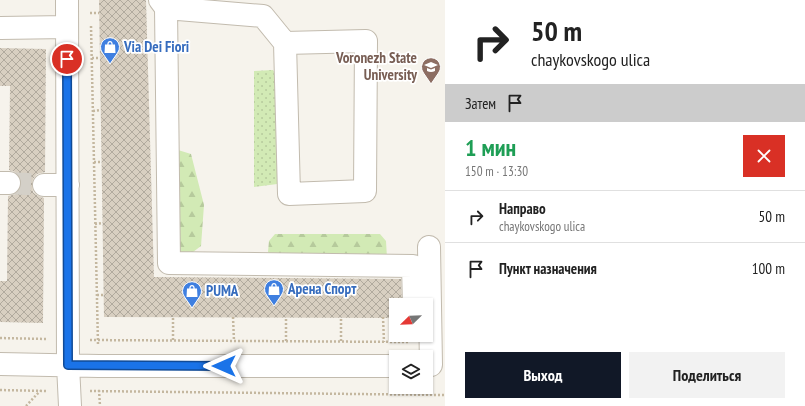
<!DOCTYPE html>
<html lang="ru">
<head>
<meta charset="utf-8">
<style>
	body { margin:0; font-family:"PT Sans Narrow",sans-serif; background:#f2f2f2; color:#222; height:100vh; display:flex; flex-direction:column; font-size:15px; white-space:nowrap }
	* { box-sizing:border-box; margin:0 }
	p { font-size:13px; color:#767676 }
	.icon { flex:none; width:22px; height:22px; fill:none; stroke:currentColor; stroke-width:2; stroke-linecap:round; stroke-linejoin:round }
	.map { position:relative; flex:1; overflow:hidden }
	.sheet { display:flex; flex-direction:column; background:#fff; width:360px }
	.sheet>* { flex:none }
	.banner { background:#fff; color:#222; overflow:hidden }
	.needle { width:26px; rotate:247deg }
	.fabs { position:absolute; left:389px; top:298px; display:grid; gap:8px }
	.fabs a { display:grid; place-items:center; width:44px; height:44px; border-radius:0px; background:#fff; box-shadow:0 1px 3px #0004; font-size:20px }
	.pin { position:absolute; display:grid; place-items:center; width:34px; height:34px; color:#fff; margin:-17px; border:2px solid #fff; border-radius:50%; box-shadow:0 1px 4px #0007 }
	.me { position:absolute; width:44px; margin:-22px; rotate:270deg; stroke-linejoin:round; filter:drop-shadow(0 0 3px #0008) }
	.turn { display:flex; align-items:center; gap:14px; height:84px; padding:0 20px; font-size:18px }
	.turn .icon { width:52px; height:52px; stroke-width:2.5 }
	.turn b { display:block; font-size:28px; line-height:34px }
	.then { display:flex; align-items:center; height:38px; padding:0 20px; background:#0003; gap:8px; font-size:15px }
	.round { display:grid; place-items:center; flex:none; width:42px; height:42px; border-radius:0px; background:#f2f2f2 }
	.overview { display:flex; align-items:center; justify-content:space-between; height:68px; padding:0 20px }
	h1 { font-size:24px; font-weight:800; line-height:30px; color:#1e9e55 }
	.cta { display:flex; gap:8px; margin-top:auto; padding:8px 20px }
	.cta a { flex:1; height:46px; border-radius:0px; background:#111827; color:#fff; font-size:16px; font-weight:800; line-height:46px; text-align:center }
	.cta a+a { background:#f2f2f2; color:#222 }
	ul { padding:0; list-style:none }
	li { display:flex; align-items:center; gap:12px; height:52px; padding:0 20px; border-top:1px solid #e0e0e0 }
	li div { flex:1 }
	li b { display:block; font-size:15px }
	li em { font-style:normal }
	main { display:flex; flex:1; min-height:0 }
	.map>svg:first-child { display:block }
	.grass { fill:url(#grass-dots) }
	.forest { fill:url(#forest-firs) }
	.building { fill:url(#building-cross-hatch) }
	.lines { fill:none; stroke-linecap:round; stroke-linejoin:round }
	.minor-tunnel { stroke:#d4d0c8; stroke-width:22; stroke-dasharray:22 11; stroke-linecap:butt }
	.minor-casing { stroke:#c2bbae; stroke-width:24 }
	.path { stroke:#c4b79f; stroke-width:2.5; stroke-dasharray:2 2; stroke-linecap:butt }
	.minor { stroke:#fff; stroke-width:22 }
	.route-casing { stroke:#114b97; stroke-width:10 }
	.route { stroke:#1a73e8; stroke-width:7 }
	.labels { text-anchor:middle; stroke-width:3.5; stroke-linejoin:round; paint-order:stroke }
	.shop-label { font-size:15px; font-weight:bold; fill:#366cbe; stroke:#fff; text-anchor:start }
	.education-label { font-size:15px; font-weight:bold; fill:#785e54; stroke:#fff; text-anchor:end }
</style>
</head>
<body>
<main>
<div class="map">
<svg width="445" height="406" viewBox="0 0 445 406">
	<defs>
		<pattern id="grass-dots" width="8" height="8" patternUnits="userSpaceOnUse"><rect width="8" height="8" fill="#d2eab5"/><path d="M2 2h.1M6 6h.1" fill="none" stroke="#b6ca9c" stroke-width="1.8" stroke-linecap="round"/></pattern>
		<pattern id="forest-firs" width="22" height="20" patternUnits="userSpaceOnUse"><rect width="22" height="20" fill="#d2eab5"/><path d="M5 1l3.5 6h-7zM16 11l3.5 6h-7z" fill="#b6ca9c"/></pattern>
		<pattern id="building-cross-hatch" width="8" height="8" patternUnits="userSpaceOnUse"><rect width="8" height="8" fill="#d8cfc1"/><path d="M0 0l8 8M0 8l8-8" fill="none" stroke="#b1aa9e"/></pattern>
	</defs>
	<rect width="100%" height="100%" fill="#f6f3ec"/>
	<path class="grass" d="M 273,70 L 282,85 L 285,183 L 254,187 L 254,71 Z"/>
	<path class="forest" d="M 178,150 L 191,154 L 204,205 L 201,246 L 193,252 L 179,252 Z
		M 275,234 L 380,234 L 386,241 L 387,258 L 277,258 L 268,252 L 269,241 Z"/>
	<path class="building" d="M 99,0 L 146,0 L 154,277 L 401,279 L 402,305 L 396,305 L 396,318 L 104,317 Z
		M 0,48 L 46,49 L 45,172 L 37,174 L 33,179 L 32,185 L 33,192 L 38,196 L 44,198 L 43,323 L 0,322 L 0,281 L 7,281 L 8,196 L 16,194 L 20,189 L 21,183 L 20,176 L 15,172 L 9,170 L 10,86 L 0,86 Z"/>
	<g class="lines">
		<path class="minor-tunnel" d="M 9,183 L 44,185"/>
		<defs>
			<path id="minor" d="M 67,0 L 68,365 L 70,406
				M 160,0 L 166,8 L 263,16 L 285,43 L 289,194 L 365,191 L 366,41 L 285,43
				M 166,8 L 169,263 L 413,266 L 414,305
				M 0,28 L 67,27
				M 0,183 L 9,183
				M 44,185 L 68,185
				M 429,247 L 431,365
				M 0,364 L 99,366 L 396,366"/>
		</defs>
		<use href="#minor" class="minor-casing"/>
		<path class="path" d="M 90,13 L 99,13
			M 91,26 L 98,345
			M 92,58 L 100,58
			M 93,111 L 101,110
			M 94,162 L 102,162
			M 95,224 L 103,223
			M 97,295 L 104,295
			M 233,317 L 234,341
			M 383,317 L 384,342
			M 0,338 L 47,339
			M 90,340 L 409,342
			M 173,340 L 173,317
			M 286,341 L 286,317
			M 341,341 L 341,317
			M 0,390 L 47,391
			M 99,390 L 100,406
			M 90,391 L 445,395
			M 26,406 L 40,391"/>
		<use href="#minor" class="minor"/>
	</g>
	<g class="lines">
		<defs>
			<path id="route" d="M 67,59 L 68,365 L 224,366"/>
		</defs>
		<use href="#route" class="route-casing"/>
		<use href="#route" class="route"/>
	</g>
	<defs>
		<symbol id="shop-pin" viewBox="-11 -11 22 30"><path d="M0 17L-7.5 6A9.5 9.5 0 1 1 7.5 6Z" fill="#3f7fe0" stroke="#fff"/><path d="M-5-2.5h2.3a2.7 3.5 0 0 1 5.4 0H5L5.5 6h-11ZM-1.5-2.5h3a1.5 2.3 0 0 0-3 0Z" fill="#fff"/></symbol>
		<symbol id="university-pin" viewBox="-11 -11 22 30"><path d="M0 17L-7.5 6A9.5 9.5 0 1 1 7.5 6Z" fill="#8d6e63" stroke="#fff"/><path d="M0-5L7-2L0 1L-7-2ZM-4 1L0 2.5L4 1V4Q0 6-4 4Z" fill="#fff"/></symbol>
	</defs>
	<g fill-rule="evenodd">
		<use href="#shop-pin" x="99" y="36" width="22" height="30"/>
		<use href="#university-pin" x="420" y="56" width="22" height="30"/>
		<use href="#shop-pin" x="263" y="278" width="22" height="30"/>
		<use href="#shop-pin" x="181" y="280" width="22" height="30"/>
	</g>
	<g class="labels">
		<g class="shop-label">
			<text x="124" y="52">Via Dei Fiori</text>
			<text x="288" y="294">Арена Спорт</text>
			<text x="206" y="296">PUMA</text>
		</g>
		<g class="education-label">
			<text x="417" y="63">Voronezh State<tspan x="417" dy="17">University</tspan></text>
		</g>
	</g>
</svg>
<div class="fabs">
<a><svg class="needle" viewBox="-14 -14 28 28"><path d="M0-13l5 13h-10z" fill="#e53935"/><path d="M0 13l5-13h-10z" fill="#767676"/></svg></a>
<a><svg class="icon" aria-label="layers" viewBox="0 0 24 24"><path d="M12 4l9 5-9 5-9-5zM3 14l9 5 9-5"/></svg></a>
</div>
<div class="pin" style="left:67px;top:59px;background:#d93025"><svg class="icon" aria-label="arrive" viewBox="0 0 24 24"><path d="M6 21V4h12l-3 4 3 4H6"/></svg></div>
<svg class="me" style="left:224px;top:366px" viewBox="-20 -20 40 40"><path d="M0-17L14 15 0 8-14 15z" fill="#1a73e8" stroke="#fff" stroke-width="4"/></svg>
</div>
<section class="sheet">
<div class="banner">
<div class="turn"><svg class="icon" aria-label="right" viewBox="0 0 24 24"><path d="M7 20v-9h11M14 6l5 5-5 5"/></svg><div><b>50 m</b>chaykovskogo ulica</div></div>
<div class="then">Затем<svg class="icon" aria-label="arrive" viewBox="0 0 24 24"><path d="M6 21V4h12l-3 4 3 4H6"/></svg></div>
</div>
<div class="overview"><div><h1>1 мин</h1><p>150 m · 13:30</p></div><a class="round" style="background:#d93025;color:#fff"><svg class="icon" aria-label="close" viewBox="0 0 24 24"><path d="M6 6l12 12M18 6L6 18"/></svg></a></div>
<ul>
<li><svg class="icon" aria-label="right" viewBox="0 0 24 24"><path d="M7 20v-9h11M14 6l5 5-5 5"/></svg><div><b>Направо</b><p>chaykovskogo ulica</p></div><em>50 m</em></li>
<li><svg class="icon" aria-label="arrive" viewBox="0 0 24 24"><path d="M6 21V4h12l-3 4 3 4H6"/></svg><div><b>Пункт назначения</b></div><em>100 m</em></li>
</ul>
<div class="cta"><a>Выход</a><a>Поделиться</a></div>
</section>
</main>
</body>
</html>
